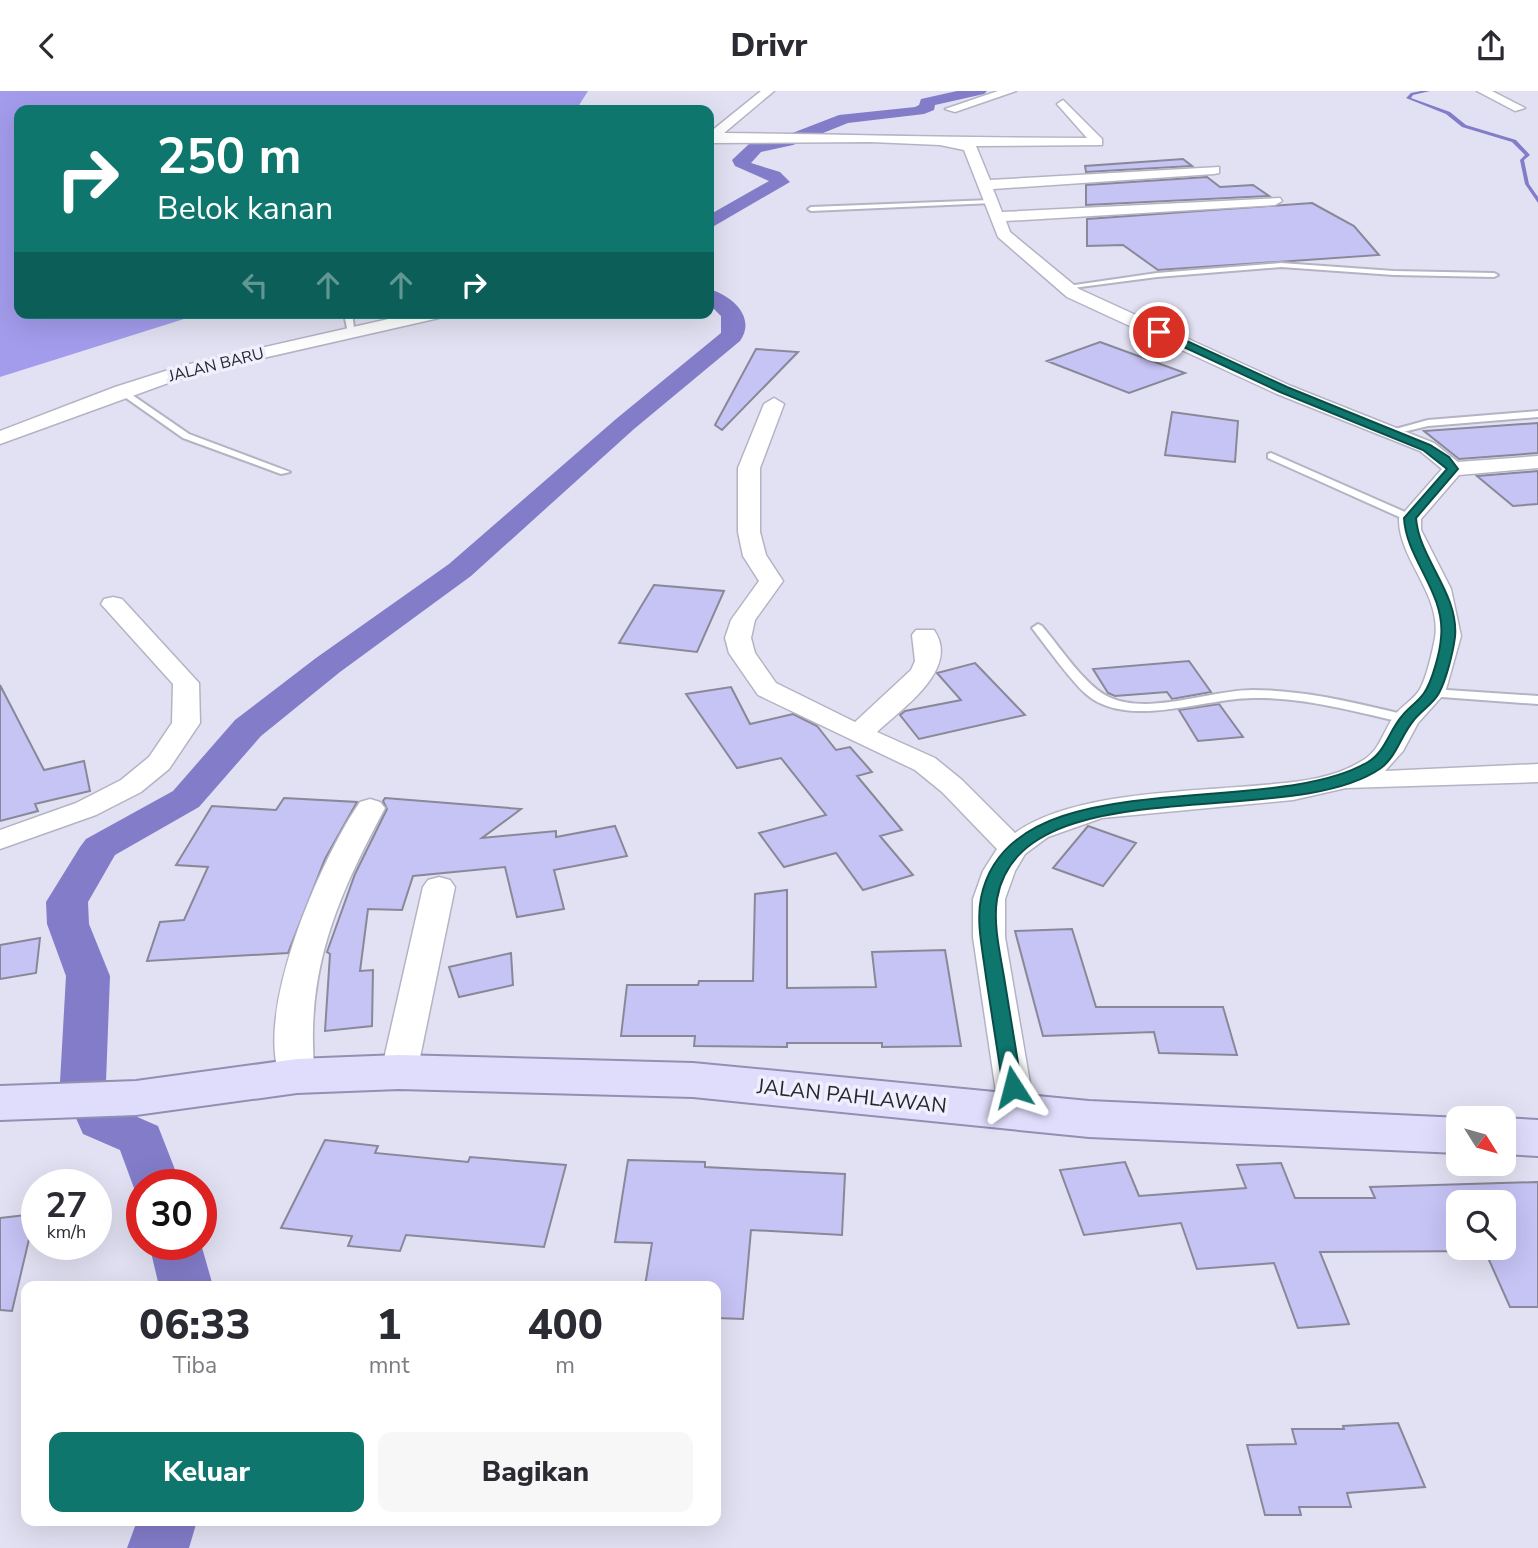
<!DOCTYPE html>
<html lang="id">
<head>
<meta charset="utf-8">
<style>
	body { margin:0; font-family:"Nunito Sans",sans-serif; background:#f7f7f7; color:#2b2b33; height:100vh; display:flex; flex-direction:column; font-size:26px; white-space:nowrap }
	* { box-sizing:border-box; margin:0 }
	p { font-size:23px; color:#7c7c81 }
	.icon { flex:none; width:38px; height:38px; fill:none; stroke:currentColor; stroke-width:2; stroke-linecap:round; stroke-linejoin:round }
	.map { position:relative; flex:1; overflow:hidden }
	.side { position:absolute; left:21px; top:1190px; width:700px; height:245px; display:flex; flex-direction:column; background:#fff; border-radius:14px; box-shadow:0 7px 28px #0002 }
	.side>* { flex:none }
	.guide { position:absolute; left:14px; top:14px; width:700px; height:214px; border-radius:14px; box-shadow:0 7px 28px #0002; background:#0f766e; color:#fff; overflow:hidden }
	.needle { width:46px; rotate:127deg }
	.tools { position:absolute; left:1446px; top:1015px; display:grid; gap:14px }
	.tools a { display:grid; place-items:center; width:70px; height:70px; border-radius:14px; background:#fff; box-shadow:0 7px 28px #0002; font-size:35px }
	.speed { position:absolute; left:21px; top:1078px; display:flex; gap:14px; font-size:35px; font-weight:700; text-align:center }
	.speed>* { display:grid; place-content:center; width:91px; height:91px; border-radius:50%; background:#fff; box-shadow:0 7px 28px #0002; line-height:1 }
	.speed small { font-size:18px; font-weight:400 }
	.speed .limit { border:10px solid #d22; background:#fff; color:#111 }
	.pin { position:absolute; display:grid; place-items:center; width:60px; height:60px; color:#fff; margin:-30px; border:4px solid #fff; border-radius:50%; box-shadow:0 2px 7px #0007 }
	.me { position:absolute; width:77px; margin:-38px; rotate:351deg; stroke-linejoin:round; filter:drop-shadow(0 0 5px #0008) }
	.turn { display:flex; align-items:center; gap:24px; height:147px; padding:0 28px; font-size:32px }
	.turn .icon { width:91px; height:91px; stroke-width:2.5 }
	.turn b { display:block; font-size:49px; line-height:60px }
	.lanes { display:flex; align-items:center; height:66px; padding:0 28px; background:#0003; justify-content:center; gap:35px; direction:ltr }
	.lanes .off { opacity:.35 }
	.eta { display:flex; justify-content:space-evenly; align-items:center; height:119px; text-align:center }
	.eta b { font-size:42px; font-weight:800; line-height:49px }
	.button { display:flex; gap:14px; margin-top:auto; padding:14px 28px }
	.button a { flex:1; height:80px; border-radius:14px; background:#0f766e; color:#fff; font-size:28px; font-weight:800; line-height:80px; text-align:center }
	.button a+a { background:#f7f7f7; color:#2b2b33 }
	header { display:flex; justify-content:space-between; align-items:center; height:91px; padding:0 28px; background:#fff; font-size:32px; font-weight:800 }
	.map>svg:first-child { display:block }
	.forest { fill:#a39cec }
	.lines { fill:none; stroke-linecap:round; stroke-linejoin:round }
	.stream { fill:#837cc9; fill-rule:evenodd }
	.canal { fill:#837cc9; fill-rule:evenodd }
	.building { fill:#c6c3f5; stroke:#898898; stroke-width:2; fill-rule:evenodd }
	.service-casing { stroke:#b4b3c4; stroke-width:4 }
	.minor-casing { stroke:#b4b3c4; stroke-width:3 }
	.primary-casing { stroke:#918fb2; stroke-width:4 }
	.service { fill:#fff; fill-rule:evenodd }
	.minor { fill:#fff; fill-rule:evenodd }
	.primary { fill:#dfddfb; fill-rule:evenodd }
	.route { fill:#0f766e; stroke:#0a4d48; stroke-width:2 }
	.labels { text-anchor:middle; stroke-width:7; stroke-linejoin:round; paint-order:stroke }
	.far-street-label { font-size:16px; fill:#27262d; stroke:#efeffd }
	.near-street-label { font-size:21px; fill:#27262d; stroke:#efeffd }
</style>
</head>
<body>
<header><svg class="icon" aria-label="back" viewBox="0 0 24 24"><path d="M15 5l-7 7 7 7"/></svg>Drivr<svg class="icon" aria-label="share" viewBox="0 0 24 24"><path d="M12 15V3M7 8l5-5 5 5M5 13v7h14v-7"/></svg></header>
<div class="map">
<svg width="1538" height="1457" viewBox="0 0 1538 1457">
	<rect width="100%" height="100%" fill="#e2e1f3"/>
	<path class="forest" d="M 0,0 L 588,0 L 576,19 L 19,19 L 19,222 L 203,222 L 0,286 Z"/>
	<g class="lines">
		<path class="stream" d="M 1421,0 L 1430,0 L 1413,4 L 1411,7 L 1450,21 L 1466,34 L 1516,49 L 1530,64 L 1524,69 L 1529,93 L 1538,106 L 1538,112 L 1525,93 L 1520,69 L 1525,64 L 1512,51 L 1462,36 L 1446,23 L 1406,7 L 1411,2 Z"/>
		<path class="canal" d="M 957,0 L 987,0 L 984,3 L 935,14 L 934,19 L 924,23 L 848,32 L 793,54 L 761,61 L 751,72 L 780,81 L 790,91 L 709,138 L 709,124 L 769,90 L 735,75 L 732,69 L 749,53 L 782,46 L 839,24 L 915,16 L 919,14 L 921,8 Z
			M 709,198 C 731,204 757,226 740,250 L 634,338 L 471,485 L 340,581 L 261,645 L 199,716 L 115,764 L 88,811 L 89,833 L 110,885 L 106,991 L 119,1018 L 158,1035 L 181,1094 L 142,1094 L 142,1109 L 138,1108 L 120,1059 L 83,1043 L 60,991 L 66,885 L 47,833 L 46,811 L 80,756 L 86,748 L 173,700 L 235,629 L 316,567 L 449,473 L 616,328 L 721,242 L 721,225 L 709,213 Z
			M 149,1153 L 201,1153 L 213,1195 L 159,1195 Z
			M 137,1430 L 197,1430 L 189,1457 L 127,1457 Z"/>
	</g>
	<path class="building" d="M 1183,68 L 1192,75 L 1086,81 L 1085,75 Z
		M 1207,86 L 1220,96 L 1253,94 L 1269,105 L 1086,114 L 1086,94 Z
		M 1312,112 L 1354,135 L 1379,164 L 1158,179 L 1123,154 L 1087,155 L 1087,128 Z
		M 1100,251 L 1185,282 L 1129,302 L 1047,270 Z
		M 756,258 L 798,261 L 722,339 L 715,334 Z
		M 1172,321 L 1238,330 L 1235,371 L 1165,364 Z
		M 1538,332 L 1538,362 L 1459,368 L 1424,340 Z
		M 1538,380 L 1538,413 L 1513,415 L 1477,385 Z
		M 654,494 L 724,500 L 697,561 L 619,552 Z
		M 1189,570 L 1211,601 L 1172,608 L 1167,601 L 1115,605 L 1108,602 L 1093,578 Z
		M 975,572 L 1025,624 L 919,648 L 900,624 L 905,620 L 961,609 L 937,582 Z
		M 0,594 L 44,679 L 84,670 L 90,700 L 35,713 L 38,720 L 0,730 Z
		M 731,596 L 750,633 L 793,623 L 817,635 L 836,659 L 850,656 L 872,681 L 857,685 L 902,739 L 880,745 L 913,784 L 863,799 L 836,762 L 784,776 L 759,742 L 826,724 L 781,667 L 737,677 L 686,603 Z
		M 1219,613 L 1243,646 L 1198,650 L 1179,619 Z
		M 284,707 L 357,711 L 325,768 L 288,862 L 147,870 L 160,831 L 184,829 L 208,776 L 176,774 L 212,715 L 276,719 Z
		M 385,707 L 521,718 L 482,747 L 556,740 L 556,746 L 615,735 L 627,765 L 554,779 L 564,818 L 517,826 L 505,776 L 413,785 L 402,819 L 368,818 L 360,880 L 373,879 L 372,935 L 325,940 L 330,863 L 327,861 L 355,783 L 387,718 L 383,710 Z
		M 1088,735 L 1136,752 L 1103,795 L 1053,777 Z
		M 787,799 L 787,897 L 876,896 L 872,861 L 945,859 L 961,955 L 882,956 L 882,952 L 787,952 L 787,956 L 694,955 L 695,945 L 621,945 L 627,894 L 698,894 L 699,890 L 753,890 L 755,803 Z
		M 1072,838 L 1096,916 L 1223,916 L 1237,964 L 1159,962 L 1154,941 L 1043,945 L 1015,840 Z
		M 40,847 L 36,882 L 0,888 L 0,854 Z
		M 511,862 L 513,894 L 459,906 L 449,876 Z
		M 325,1049 L 378,1055 L 375,1062 L 468,1071 L 470,1066 L 566,1074 L 544,1156 L 406,1144 L 400,1160 L 348,1155 L 352,1145 L 281,1137 Z
		M 628,1069 L 705,1071 L 705,1076 L 845,1083 L 842,1144 L 751,1139 L 743,1228 L 716,1227 L 716,1195 L 645,1195 L 652,1152 L 615,1151 Z
		M 1125,1071 L 1139,1105 L 1246,1097 L 1237,1074 L 1281,1072 L 1295,1107 L 1375,1107 L 1370,1096 L 1538,1091 L 1538,1216 L 1510,1216 L 1485,1160 L 1320,1161 L 1349,1233 L 1298,1237 L 1274,1172 L 1197,1178 L 1181,1132 L 1084,1144 L 1060,1079 ZM 1458,1111 L 1503,1111 L 1503,1157 L 1458,1157 Z
		M 35,1123 L 12,1220 L 0,1219 L 0,1127 Z
		M 1398,1332 L 1425,1396 L 1347,1402 L 1351,1416 L 1299,1416 L 1301,1424 L 1265,1424 L 1247,1354 L 1296,1353 L 1292,1338 L 1344,1338 L 1343,1335 Z"/>
	<g class="lines">
		<defs>
			<path id="service" d="M 991,109 L 993,112 L 811,120 L 808,118 L 811,116 Z
				M 1281,172 L 1394,180 L 1494,182 L 1498,184 L 1494,186 L 1394,184 L 1281,176 L 1157,186 L 1065,198 L 1061,196 L 1157,182 Z
				M 344,222 L 352,222 L 355,244 L 348,242 Z
				M 122,297 L 189,343 L 290,381 L 281,383 L 183,347 L 119,302 L 117,300 Z
				M 1538,320 L 1538,326 L 1428,335 L 1386,345 L 1381,342 L 1428,329 Z
				M 1271,362 L 1414,425 L 1415,427 L 1414,429 L 1406,429 L 1268,367 L 1268,363 Z
				M 1038,533 L 1042,535 C 1060,556 1086,597 1111,607 C 1151,624 1210,599 1253,599 C 1306,599 1360,613 1411,625 L 1412,628 L 1406,632 C 1356,621 1305,606 1253,607 C 1205,607 1127,639 1086,603 C 1070,589 1046,555 1032,537 Z
				M 1432,598 L 1538,605 L 1538,613 L 1428,605 L 1426,602 L 1428,599 Z"/>
			<path id="minor" d="M 761,0 L 774,0 L 724,42 C 845,43 965,47 1087,47 L 1057,13 L 1063,9 L 1102,48 L 1102,54 L 976,55 L 990,89 L 1219,76 L 1219,82 L 1214,83 L 993,98 L 1002,121 L 1280,107 L 1282,110 L 1275,114 L 1006,130 L 1010,141 L 1079,198 L 1291,295 L 1434,352 L 1458,371 L 1538,365 L 1538,377 L 1459,384 L 1421,428 L 1421,439 L 1451,498 L 1461,545 L 1445,602 L 1418,632 L 1403,660 L 1385,680 L 1538,673 L 1538,691 L 1346,697 L 1293,709 L 1102,727 L 1048,746 L 1025,763 L 1015,780 L 1005,808 L 1005,846 L 1035,1021 L 1030,1031 L 1017,1035 L 1004,1031 L 999,1021 L 973,846 L 973,808 L 983,780 L 997,758 L 942,701 L 915,679 L 758,604 L 729,562 L 725,547 L 731,529 L 759,490 L 743,465 L 738,441 L 738,377 L 764,313 L 774,307 L 784,313 L 760,377 L 760,441 L 766,464 L 783,490 L 755,529 L 751,547 L 755,562 L 776,592 L 855,631 L 911,579 L 915,570 L 912,544 L 916,539 L 934,539 C 961,578 902,617 877,641 L 935,667 L 962,689 L 1015,742 C 1074,700 1191,701 1263,694 C 1297,691 1335,688 1365,668 C 1380,658 1384,639 1394,625 C 1401,615 1415,608 1420,598 C 1427,585 1432,562 1435,547 C 1442,503 1398,468 1399,427 L 1442,378 L 1420,360 L 1277,303 L 1067,206 L 998,146 L 964,59 L 940,54 L 871,51 L 709,52 L 709,42 Z
				M 998,0 L 1016,0 L 955,21 L 945,18 Z
				M 1477,0 L 1492,0 L 1525,17 L 1515,20 Z
				M 415,222 L 447,222 L 439,227 L 193,283 L 0,353 L 0,340 L 115,296 L 181,275 Z
				M 113,506 L 122,508 L 199,592 L 200,632 L 169,678 L 141,701 L 96,724 L 0,758 L 0,739 L 76,712 L 121,689 L 149,666 L 172,632 L 173,593 L 101,513 L 104,508 Z
				M 370,708 L 380,711 L 385,717 C 337,807 304,881 315,985 L 310,994 L 297,998 L 284,994 C 248,932 322,765 360,711 Z
				M 439,786 L 450,789 L 455,796 L 417,981 L 412,990 L 399,994 L 386,990 L 381,981 L 423,796 L 428,789 Z"/>
			<path id="primary" d="M 399,964 L 693,972 L 1089,1010 L 1462,1027 L 1458,1027 L 1458,1062 L 1089,1046 L 693,1006 L 399,998 L 297,1002 L 136,1024 L 0,1029 L 0,995 L 136,990 L 297,968 Z
				M 1502,1027 L 1503,1027 L 1538,1029 L 1538,1065 L 1503,1063 Z"/>
		</defs>
		<use href="#service" class="service-casing"/>
		<use href="#minor" class="minor-casing"/>
		<use href="#primary" class="primary-casing"/>
		<use href="#service" class="service"/>
		<use href="#minor" class="minor"/>
		<use href="#primary" class="primary"/>
	</g>
	<path class="route" d="M 1156,239 L 1163,239 L 1287,296 L 1430,354 L 1449,366 L 1458,378 L 1416,427 C 1419,468 1459,502 1455,546 C 1453,562 1446,589 1439,602 C 1433,613 1421,620 1414,629 C 1401,644 1397,665 1381,677 C 1291,741 1020,674 997,808 C 993,833 1000,862 1004,886 C 1010,923 1016,960 1022,996 L 1013,1003 L 1003,996 C 997,959 992,923 986,886 C 983,861 976,832 981,807 C 1009,666 1269,730 1368,671 C 1385,661 1389,640 1402,625 C 1408,617 1418,611 1424,602 C 1432,591 1440,561 1441,547 C 1446,502 1406,468 1404,427 L 1447,378 L 1423,359 L 1280,301 L 1156,243 Z"/>
	<g class="labels">
		<g class="far-street-label">
			<text transform="translate(216 273) rotate(-14)" y="6">JALAN BARU</text>
		</g>
		<g class="near-street-label">
			<text transform="translate(852 1005) rotate(6)" y="7">JALAN PAHLAWAN</text>
		</g>
	</g>
</svg>
<div class="tools">
<a><svg class="needle" viewBox="-14 -14 28 28"><path d="M0-13l5 13h-10z" fill="#e53935"/><path d="M0 13l5-13h-10z" fill="#7c7c81"/></svg></a>
<a><svg class="icon" aria-label="search" viewBox="0 0 24 24"><circle cx="10" cy="10" r="6"/><path d="M15 15l6 6"/></svg></a>
</div>
<div class="speed"><div>27<small>km/h</small></div><div class="limit">30</div></div>
<div class="pin" style="left:1159px;top:241px;background:#d93025"><svg class="icon" aria-label="arrive" viewBox="0 0 24 24"><path d="M6 21V4h12l-3 4 3 4H6"/></svg></div>
<svg class="me" style="left:1013px;top:996px" viewBox="-20 -20 40 40"><path d="M0-17L14 15 0 8-14 15z" fill="#0f766e" stroke="#fff" stroke-width="4"/></svg>
<div class="guide">
<div class="turn"><svg class="icon" aria-label="right" viewBox="0 0 24 24"><path d="M7 20v-9h11M14 6l5 5-5 5"/></svg><div><b>250 m</b>Belok kanan</div></div>
<div class="lanes"><svg class="icon off" aria-label="left" viewBox="0 0 24 24"><path d="M17 20v-9H6M10 6l-5 5 5 5"/></svg><svg class="icon off" aria-label="ahead" viewBox="0 0 24 24"><path d="M12 20V5M6 11l6-6 6 6"/></svg><svg class="icon off" aria-label="ahead" viewBox="0 0 24 24"><path d="M12 20V5M6 11l6-6 6 6"/></svg><svg class="icon" aria-label="right" viewBox="0 0 24 24"><path d="M7 20v-9h11M14 6l5 5-5 5"/></svg></div>
</div>
<section class="side">
<div class="eta">
<div><b>06:33</b><p>Tiba</p></div>
<div><b>1</b><p>mnt</p></div>
<div><b>400</b><p>m</p></div>
</div>
<div class="button"><a>Keluar</a><a>Bagikan</a></div>
</section>
</div>
</body>
</html>
